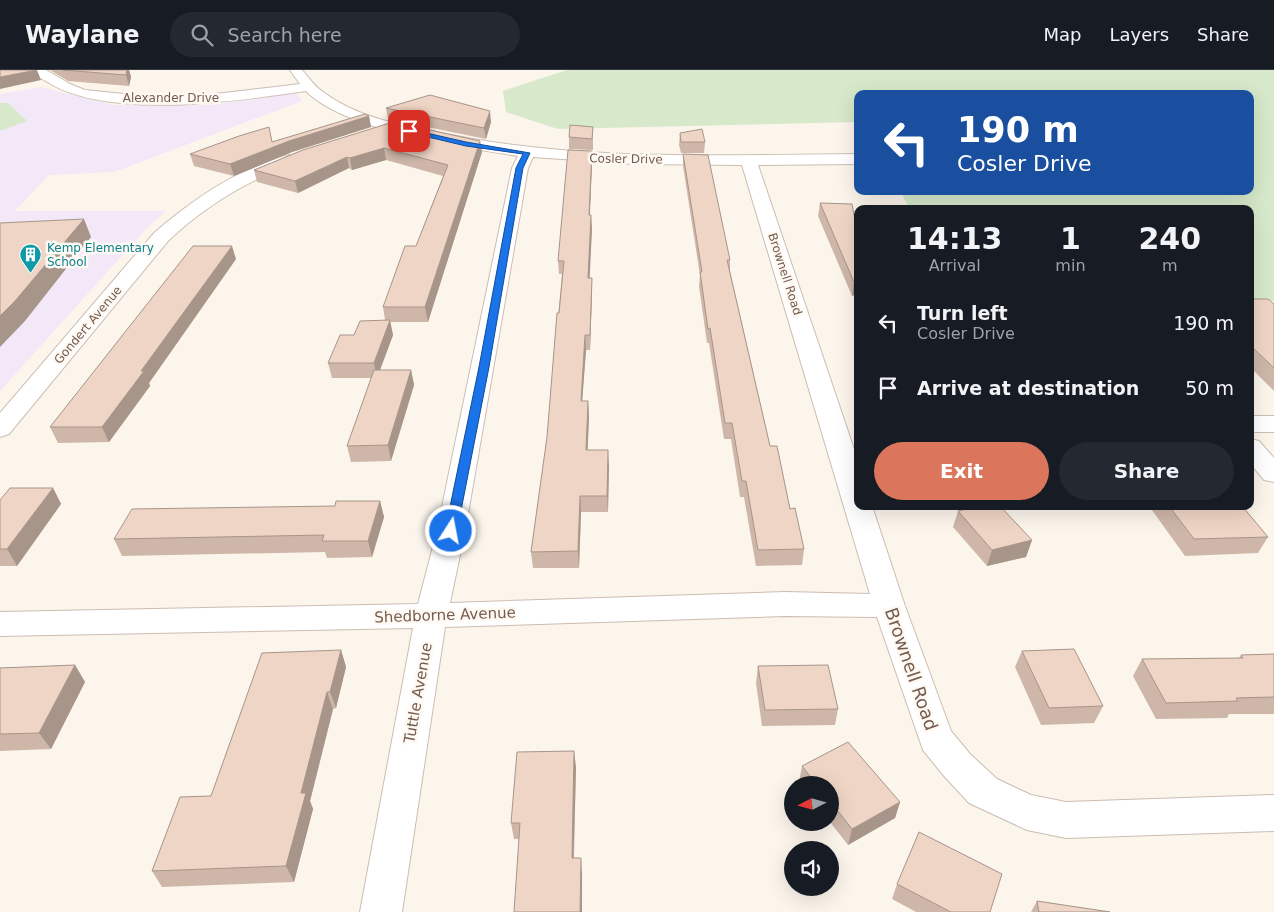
<!DOCTYPE html>
<html lang="en">
<head>
<meta charset="utf-8">
<style>
	body { margin:0; font-family:"DejaVu Sans",sans-serif; background:#242831; color:#f1f3f6; height:100vh; display:flex; flex-direction:column; font-size:19px; white-space:nowrap }
	* { box-sizing:border-box; margin:0 }
	p { font-size:16px; color:#9ea1a6 }
	.icon { flex:none; width:28px; height:28px; fill:none; stroke:currentColor; stroke-width:2; stroke-linecap:round; stroke-linejoin:round }
	.map { position:relative; flex:1; overflow:hidden }
	.details { position:absolute; left:854px; top:135px; width:400px; height:305px; display:flex; flex-direction:column; background:#171b24; border-radius:10px; box-shadow:0 5px 20px #0002 }
	.details>* { flex:none }
	.banner { position:absolute; left:854px; top:20px; width:400px; height:105px; border-radius:10px; box-shadow:0 5px 20px #0002; background:#1a4fa0; color:#fff; overflow:hidden }
	.needle { width:32px; rotate:264deg }
	.fabs { position:absolute; left:784px; top:706px; display:grid; gap:10px }
	.fabs a { display:grid; place-items:center; width:55px; height:55px; border-radius:50%; background:#171b24; box-shadow:0 5px 20px #0002; font-size:25px }
	.pin { position:absolute; display:grid; place-items:center; width:42px; height:42px; color:#fff; margin:-21px; border-radius:10px; box-shadow:0 2px 8px #0006 }
	.me { position:absolute; width:55px; margin:-28px; rotate:11deg; stroke-linejoin:round; filter:drop-shadow(0 0 4px #0008) }
	.turn { display:flex; align-items:center; gap:18px; height:105px; padding:0 20px; font-size:22px }
	.turn .icon { width:65px; height:65px; stroke-width:2.5 }
	.turn b { display:block; font-size:35px; line-height:42px }
	.eta { display:flex; justify-content:space-evenly; align-items:center; height:85px; text-align:center }
	.eta b { font-size:30px; font-weight:700; line-height:35px }
	.primary-button { display:flex; gap:10px; margin-top:auto; padding:10px 20px }
	.primary-button a { flex:1; height:58px; border-radius:30px; background:#db755b; color:#fff; font-size:20px; font-weight:700; line-height:58px; text-align:center }
	.primary-button a+a { background:#242831; color:#f1f3f6 }
	ul { padding:0; list-style:none }
	li { display:flex; align-items:center; gap:15px; height:65px; padding:0 20px }
	li div { flex:1 }
	li b { display:block; font-size:19px }
	li em { font-style:normal }
	header { display:flex; align-items:center; gap:30px; box-sizing:border-box; height:70px; padding:0 25px; background:#171b24; border-bottom:1px solid #363941 }
	header strong { font-size:24px }
	nav { display:flex; gap:28px; margin-inline-start:auto; font-size:18px }
	.search { width:350px; height:45px; background:#242831; display:flex; align-items:center; gap:12px; box-sizing:border-box; padding:0 18px; border-radius:28px; color:#9ea1a6; font-size:19px }
	.map>svg:first-child { display:block }
	.education { fill:#f2e8f8 }
	.green { fill:#d7e9ca }
	.lines { fill:none; stroke-linecap:round; stroke-linejoin:round }
	.minor-casing { stroke:#cdbdb2; stroke-width:2 }
	.minor { fill:#fff; fill-rule:evenodd }
	.wall { fill:#ceb7a9 }
	.shaded-wall { fill:#a7958a }
	.building { fill:#efd5c5; stroke:#a7958a }
	.route { fill:#1a73e8; stroke:#114b97 }
	.labels { text-anchor:middle; stroke-width:5; stroke-linejoin:round; paint-order:stroke }
	.far-street-label { font-size:12px; fill:#755c50; stroke:#fef9f2 }
	.far-culture-label { font-size:12px; fill:#0d838f; stroke:#fef9f2; text-anchor:start }
	.street-label { font-size:15px; fill:#755c50; stroke:#fef9f2 }
	.near-street-label { font-size:18px; fill:#755c50; stroke:#fef9f2 }
</style>
</head>
<body>
<header>
<strong>Waylane</strong>
<div class="search"><svg class="icon" aria-label="search" viewBox="0 0 24 24"><circle cx="10" cy="10" r="6"/><path d="M15 15l6 6"/></svg>Search here</div>
<nav><a>Map</a><a>Layers</a><a>Share</a></nav>
</header>
<div class="map">
<svg width="1274" height="842" viewBox="0 0 1274 842">
	<rect width="100%" height="100%" fill="#fbf5ec"/>
	<path class="education" d="M 41,17 L 114,35 L 212,35 L 296,23 L 302,31 L 114,102 L 49,105 L 15,141 L 166,141 L 147,158 L 0,321 L 0,24 Z"/>
	<path class="green" d="M 567,0 L 1274,0 L 1274,231 L 1250,231 L 1250,139 L 910,139 L 900,121 L 1250,121 L 1250,24 L 858,24 L 857,52 L 558,59 L 506,42 L 503,21 Z
		M 0,33 L 8,33 L 27,51 L 0,61 Z"/>
	<g class="lines">
		<defs>
			<path id="minor" d="M 31,0 L 46,0 L 70,14 L 85,20 L 143,26 L 215,24 L 300,14 L 290,0 L 302,0 C 310,9 316,18 326,24 C 356,46 396,54 432,61 C 572,92 715,85 858,84 L 858,94 L 758,95 L 858,391 L 858,436 L 872,436 L 905,536 L 951,661 L 970,684 L 997,709 L 1031,725 L 1066,732 L 1274,725 L 1274,761 L 1066,768 L 1027,760 L 969,733 L 944,706 L 923,680 L 877,547 L 785,546 L 445,557 L 402,842 L 360,842 L 413,558 L 0,566 L 0,542 L 418,534 L 437,461 L 512,98 L 518,86 C 462,77 345,61 306,21 C 237,31 111,50 49,13 C 43,9 35,6 31,0 ZM 533,87 L 634,94 L 742,95 L 870,524 L 785,522 L 450,533 L 465,461 L 528,98 Z
				M 289,85 L 295,87 L 297,90 L 295,93 C 246,111 205,136 168,171 L 9,364 L 0,367 L 0,343 L 154,163 C 193,129 239,98 289,85 Z
				M 1250,346 L 1274,346 L 1274,362 L 1250,362 Z
				M 1250,369 L 1259,371 L 1274,388 L 1274,412 L 1264,410 L 1250,393 Z"/>
		</defs>
		<use href="#minor" class="minor-casing"/>
		<use href="#minor" class="minor"/>
	</g>
	<path class="wall" d="M 50,0 L 129,0 L 131,7 L 129,16 L 68,11 Z
		M 386,38 L 491,52 L 486,69 L 388,49 Z
		M 369,46 L 371,57 L 292,82 L 234,106 L 194,96 L 190,84 L 272,72 Z
		M 593,57 L 593,80 L 569,79 L 569,67 Z
		M 680,63 L 705,72 L 704,83 L 681,83 L 679,75 Z
		M 480,71 L 482,82 L 428,252 L 390,252 L 393,265 L 380,300 L 411,300 L 414,315 L 391,391 L 351,392 L 347,376 L 372,308 L 332,308 L 328,293 L 354,265 L 385,250 L 383,237 L 416,176 L 443,106 L 386,90 L 352,100 L 349,98 L 298,123 L 257,112 L 254,100 L 303,80 Z
		M 592,81 L 592,93 L 590,145 L 592,158 L 589,208 L 592,222 L 590,280 L 586,280 L 582,331 L 588,331 L 589,347 L 587,380 L 609,396 L 608,442 L 581,442 L 579,498 L 533,498 L 531,482 L 547,367 L 562,204 L 559,204 L 558,191 Z
		M 683,84 L 730,190 L 730,201 L 770,376 L 804,479 L 802,495 L 756,496 L 744,427 L 740,427 L 731,369 L 724,369 L 709,273 L 707,273 L 699,216 L 700,205 L 683,96 Z
		M 820,133 L 858,165 L 858,234 L 854,225 L 852,226 L 818,146 Z
		M 236,189 L 149,313 L 150,316 L 109,372 L 58,373 L 50,357 Z
		M 1250,229 L 1274,234 L 1274,321 L 1250,297 Z
		M 53,418 L 61,434 L 17,496 L 0,496 L 0,430 Z
		M 380,431 L 384,447 L 372,487 L 327,488 L 325,482 L 122,486 L 114,469 L 335,436 Z
		M 1149,436 L 1242,436 L 1268,467 L 1258,483 L 1185,486 Z
		M 958,441 L 1032,470 L 1026,487 L 987,496 L 953,457 Z
		M 341,580 L 346,597 L 336,638 L 333,639 L 310,731 L 313,739 L 294,812 L 162,817 L 152,801 L 211,726 Z
		M 1022,581 L 1103,636 L 1094,653 L 1041,655 L 1015,597 Z
		M 1274,584 L 1274,644 L 1229,644 L 1227,648 L 1156,649 L 1133,606 L 1142,589 L 1239,588 L 1241,585 Z
		M 75,595 L 85,612 L 51,679 L 0,681 L 0,598 Z
		M 758,596 L 838,639 L 835,655 L 762,656 L 756,613 Z
		M 802,696 L 900,732 L 895,748 L 848,775 L 830,752 L 830,715 L 801,715 L 799,712 Z
		M 576,697 L 574,788 L 582,804 L 519,769 L 514,769 L 511,753 Z
		M 897,814 L 990,842 L 916,842 L 892,829 Z
		M 1037,831 L 1110,842 L 1031,842 Z"/>
	<path class="shaded-wall" d="M 37,0 L 41,10 L 0,19 L 0,7 Z
		M 127,0 L 129,0 L 131,7 L 129,16 L 126,5 Z
		M 490,41 L 491,52 L 486,69 L 484,58 Z
		M 369,46 L 371,57 L 292,82 L 234,106 L 230,94 L 289,71 Z
		M 480,71 L 482,82 L 428,252 L 425,237 Z
		M 384,78 L 386,90 L 352,100 L 350,88 Z
		M 592,81 L 592,93 L 589,158 L 589,145 Z
		M 347,87 L 349,98 L 298,123 L 295,111 Z
		M 591,145 L 592,158 L 589,222 L 588,208 Z
		M 84,149 L 91,167 L 25,251 L 0,277 L 0,246 Z
		M 232,176 L 236,189 L 149,313 L 150,316 L 109,372 L 102,357 L 141,301 Z
		M 592,208 L 592,222 L 590,280 L 590,265 Z
		M 856,211 L 854,225 L 852,226 L 854,212 Z
		M 390,250 L 393,265 L 377,308 L 374,293 Z
		M 585,265 L 586,280 L 581,347 L 581,331 Z
		M 411,300 L 414,315 L 391,391 L 388,375 Z
		M 588,331 L 589,347 L 587,396 L 586,380 Z
		M 608,380 L 609,396 L 608,442 L 607,426 Z
		M 53,418 L 61,434 L 17,496 L 7,479 Z
		M 580,426 L 581,442 L 579,498 L 578,481 Z
		M 380,431 L 384,447 L 372,487 L 368,471 Z
		M 1032,470 L 1026,487 L 987,496 L 992,480 Z
		M 341,580 L 346,597 L 336,638 L 330,622 Z
		M 75,595 L 85,612 L 51,679 L 39,663 Z
		M 327,622 L 333,639 L 310,731 L 313,739 L 294,812 L 286,796 L 301,723 Z
		M 574,681 L 576,697 L 573,804 L 572,788 Z
		M 900,732 L 895,748 L 848,775 L 852,759 Z
		M 581,788 L 582,804 L 582,842 L 580,842 Z"/>
	<path class="building" d="M 0,0 L 37,0 L 0,7 Z
		M 63,0 L 127,0 L 126,5 Z
		M 430,25 L 490,41 L 484,58 L 386,38 Z
		M 365,44 L 369,46 L 289,71 L 230,94 L 190,84 L 239,66 L 269,57 L 272,72 Z
		M 393,52 L 480,71 L 425,237 L 383,237 L 405,176 L 416,176 L 448,95 L 384,78 L 350,88 L 347,87 L 295,111 L 254,100 L 303,80 Z
		M 570,55 L 593,57 L 592,69 L 569,67 Z
		M 702,59 L 705,72 L 681,72 L 680,63 Z
		M 568,80 L 592,81 L 589,145 L 591,145 L 588,208 L 592,208 L 590,265 L 585,265 L 581,331 L 588,331 L 586,380 L 608,380 L 607,426 L 580,426 L 578,481 L 531,482 L 547,367 L 557,243 L 559,243 L 564,191 L 558,191 Z
		M 683,84 L 708,85 L 730,190 L 727,190 L 770,376 L 777,376 L 790,439 L 795,438 L 804,479 L 758,480 L 746,411 L 742,411 L 732,353 L 725,353 L 710,258 L 708,259 L 700,202 L 702,202 Z
		M 820,133 L 852,134 L 858,165 L 858,214 L 856,211 L 854,212 Z
		M 84,149 L 15,231 L 0,246 L 0,153 Z
		M 193,176 L 232,176 L 141,301 L 144,301 L 102,357 L 50,357 Z
		M 1250,229 L 1268,229 L 1274,234 L 1274,298 L 1250,275 Z
		M 390,250 L 374,293 L 328,293 L 340,265 L 354,265 L 360,251 Z
		M 374,300 L 411,300 L 388,375 L 347,376 Z
		M 10,418 L 53,418 L 7,479 L 0,479 L 0,430 Z
		M 336,431 L 380,431 L 368,471 L 322,471 L 324,465 L 114,469 L 132,439 L 335,436 Z
		M 979,436 L 1000,436 L 1032,470 L 992,480 L 958,441 Z
		M 1169,436 L 1242,436 L 1268,467 L 1194,469 Z
		M 1074,579 L 1103,636 L 1049,638 L 1022,581 Z
		M 341,580 L 330,622 L 327,622 L 301,723 L 306,723 L 286,796 L 152,801 L 180,727 L 211,726 L 262,583 Z
		M 1274,584 L 1274,627 L 1236,628 L 1238,631 L 1166,633 L 1142,589 L 1243,588 L 1241,585 Z
		M 75,595 L 39,663 L 0,664 L 0,598 Z
		M 828,595 L 838,639 L 765,640 L 758,596 Z
		M 848,672 L 900,732 L 852,759 L 830,731 L 830,715 L 817,715 L 802,696 Z
		M 574,681 L 572,788 L 581,788 L 580,842 L 514,842 L 520,753 L 511,753 L 517,682 Z
		M 919,762 L 1002,804 L 990,842 L 951,842 L 897,814 Z
		M 1037,831 L 1110,842 L 1039,842 Z"/>
	<path class="route" d="M 409,59 L 466,72 L 530,83 L 523,98 L 489,297 L 457,461 L 451,465 L 445,461 L 479,297 L 516,98 L 523,84 L 466,76 L 407,62 Z"/>
	<defs>
		<symbol id="building-pin" viewBox="-11 -11 22 30"><path d="M0 17L-7.5 6A9.5 9.5 0 1 1 7.5 6Z" fill="#0f9aa8" stroke="#fef9f2"/><path d="M-4-6H4V6H1V3H-1V6H-4ZM-2.5-4.3h1.7v1.8h-1.7ZM.8-4.3h1.7v1.8H.8ZM-2.5-1h1.7V.8h-1.7ZM.8-1h1.7V.8H.8Z" fill="#fff"/></symbol>
	</defs>
	<g fill-rule="evenodd">
		<use href="#building-pin" x="18" y="172" width="25" height="34"/>
	</g>
	<g class="labels">
		<g class="far-street-label">
			<text x="171" y="32">Alexander Drive</text>
			<text transform="translate(626 89) rotate(1)" y="4">Cosler Drive</text>
			<text transform="translate(785 204) rotate(72)" y="4">Brownell Road</text>
			<text transform="translate(88 255) rotate(-50)" y="4">Gondert Avenue</text>
		</g>
		<g class="far-culture-label">
			<text x="47" y="182">Kemp Elementary<tspan x="47" dy="14">School</tspan></text>
		</g>
		<g class="street-label">
			<text transform="translate(445 545) rotate(-2)" y="5">Shedborne Avenue</text>
			<text transform="translate(418 623) rotate(-80)" y="5">Tuttle Avenue</text>
		</g>
		<g class="near-street-label">
			<text transform="translate(911 599) rotate(71)" y="6">Brownell Road</text>
		</g>
	</g>
</svg>
<div class="fabs">
<a><svg class="needle" viewBox="-14 -14 28 28"><path d="M0-13l5 13h-10z" fill="#e53935"/><path d="M0 13l5-13h-10z" fill="#9ea1a6"/></svg></a>
<a><svg class="icon" aria-label="sound" viewBox="0 0 24 24"><path d="M4 9h4l5-4v14l-5-4H4zM17 9q2 3 0 6"/></svg></a>
</div>
<div class="pin" style="left:409px;top:61px;background:#d93025"><svg class="icon" aria-label="arrive" viewBox="0 0 24 24"><path d="M6 21V4h12l-3 4 3 4H6"/></svg></div>
<svg class="me" style="left:451px;top:461px" viewBox="-20 -20 40 40"><circle r="17" fill="#1a73e8" stroke="#fff" stroke-width="3"/><path d="M0-11L8 9 0 5-8 9z" fill="#fff"/></svg>
<div class="banner">
<div class="turn"><svg class="icon" aria-label="left" viewBox="0 0 24 24"><path d="M17 20v-9H6M10 6l-5 5 5 5"/></svg><div><b>190 m</b>Cosler Drive</div></div>
</div>
<section class="details">
<div class="eta">
<div><b>14:13</b><p>Arrival</p></div>
<div><b>1</b><p>min</p></div>
<div><b>240</b><p>m</p></div>
</div>
<ul>
<li><svg class="icon" aria-label="left" viewBox="0 0 24 24"><path d="M17 20v-9H6M10 6l-5 5 5 5"/></svg><div><b>Turn left</b><p>Cosler Drive</p></div><em>190 m</em></li>
<li><svg class="icon" aria-label="arrive" viewBox="0 0 24 24"><path d="M6 21V4h12l-3 4 3 4H6"/></svg><div><b>Arrive at destination</b></div><em>50 m</em></li>
</ul>
<div class="primary-button"><a>Exit</a><a>Share</a></div>
</section>
</div>
</body>
</html>
